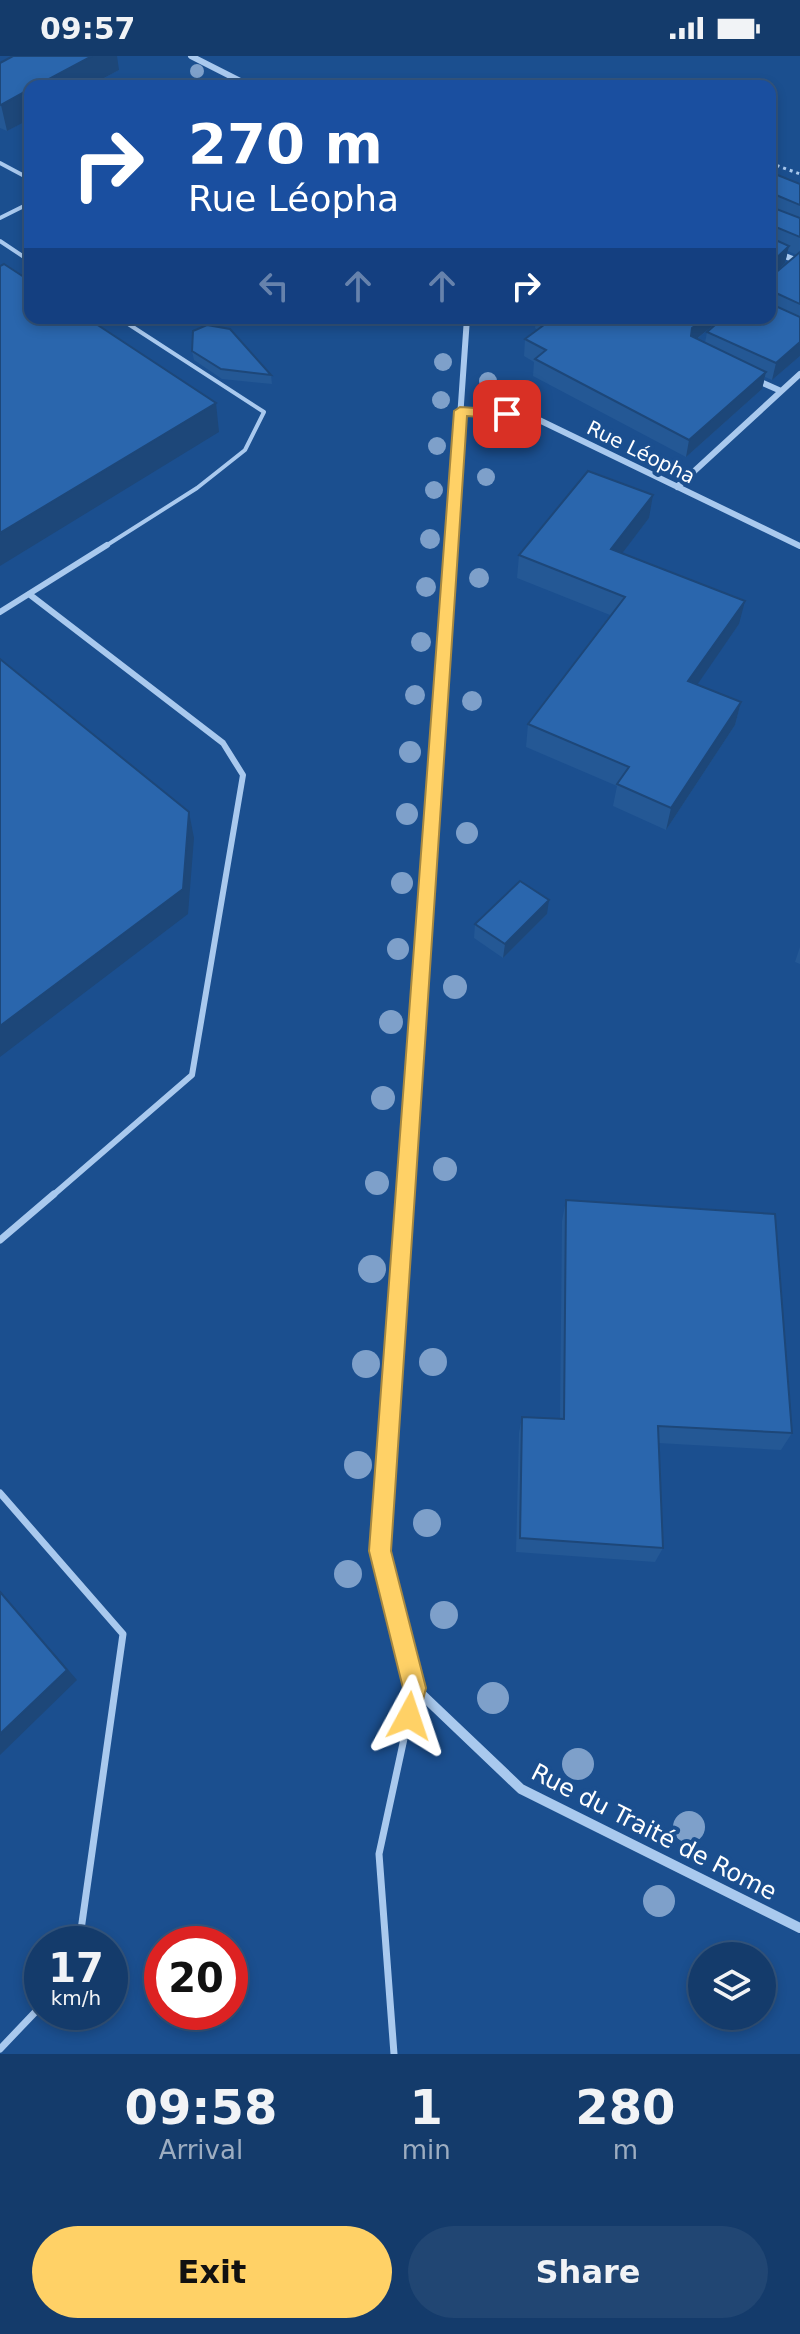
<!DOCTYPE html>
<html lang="en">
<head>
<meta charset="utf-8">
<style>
	body { margin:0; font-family:"DejaVu Sans",sans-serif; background:#214673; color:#f1f3f6; height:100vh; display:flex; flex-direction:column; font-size:30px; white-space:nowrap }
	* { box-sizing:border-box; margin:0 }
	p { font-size:26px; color:#9dadc1 }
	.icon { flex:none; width:44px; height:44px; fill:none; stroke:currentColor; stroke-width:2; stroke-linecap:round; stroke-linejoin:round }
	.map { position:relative; height:1998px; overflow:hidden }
	.panel { display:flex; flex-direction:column; background:#143b6b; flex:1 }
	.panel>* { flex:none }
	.guide { position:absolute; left:24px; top:24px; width:752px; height:244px; border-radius:16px; box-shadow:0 4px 12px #0003,0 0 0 2px #33557e; background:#1a4fa0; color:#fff; overflow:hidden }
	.controls { position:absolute; left:688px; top:1886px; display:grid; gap:16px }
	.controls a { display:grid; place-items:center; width:88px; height:88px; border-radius:50%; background:#143b6b; box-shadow:0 4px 12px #0003,0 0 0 2px #33557e; font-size:40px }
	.speed { position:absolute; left:24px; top:1870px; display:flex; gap:16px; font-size:40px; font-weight:700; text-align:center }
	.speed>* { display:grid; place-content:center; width:104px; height:104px; border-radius:50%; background:#143b6b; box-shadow:0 4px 12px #0003,0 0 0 2px #33557e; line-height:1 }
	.speed small { font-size:20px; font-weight:400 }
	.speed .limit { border:12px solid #d22; background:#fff; color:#111 }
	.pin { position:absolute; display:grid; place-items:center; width:68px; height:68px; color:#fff; margin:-34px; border-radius:16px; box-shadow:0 4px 12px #0006 }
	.me { position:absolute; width:88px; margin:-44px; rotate:5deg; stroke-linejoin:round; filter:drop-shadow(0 0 6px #0008) }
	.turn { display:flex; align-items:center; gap:28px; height:168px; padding:0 32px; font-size:36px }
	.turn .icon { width:104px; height:104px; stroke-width:2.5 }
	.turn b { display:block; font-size:56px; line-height:68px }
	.lanes { display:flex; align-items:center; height:76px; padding:0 32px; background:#0003; justify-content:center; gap:40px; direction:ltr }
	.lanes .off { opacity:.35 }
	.eta { display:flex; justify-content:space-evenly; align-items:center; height:136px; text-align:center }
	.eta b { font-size:48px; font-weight:700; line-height:56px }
	.action { display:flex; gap:16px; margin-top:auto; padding:16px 32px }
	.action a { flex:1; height:92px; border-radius:48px; background:#ffd166; color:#111; font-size:32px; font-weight:700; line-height:92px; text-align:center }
	.action a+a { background:#214673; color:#f1f3f6 }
	.status { display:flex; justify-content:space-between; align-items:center; height:56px; padding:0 40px; background:#143b6b; direction:ltr }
	.status svg { height:22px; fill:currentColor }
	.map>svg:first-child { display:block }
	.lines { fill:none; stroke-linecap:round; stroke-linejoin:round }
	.path { stroke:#a9c9ee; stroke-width:3; stroke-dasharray:3 4; stroke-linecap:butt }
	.lane-far2 { stroke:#a9c9ee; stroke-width:4 }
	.lane-far1 { stroke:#a9c9ee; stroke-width:6 }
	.lane { stroke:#a9c9ee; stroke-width:7 }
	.street-far2 { stroke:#a9c9ee; stroke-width:6 }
	.street-far1 { stroke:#a9c9ee; stroke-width:7 }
	.street { stroke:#a9c9ee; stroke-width:10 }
	.tree { fill:#7ea0ca }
	.wall { fill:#245895; fill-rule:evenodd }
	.shaded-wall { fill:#1d4779 }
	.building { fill:#2a66ad; stroke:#1d4779; stroke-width:2 }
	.route { fill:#ffd166; stroke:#a68842; stroke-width:2 }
	.labels { text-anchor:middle; stroke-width:8; stroke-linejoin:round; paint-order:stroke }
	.far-street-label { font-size:20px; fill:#fff; stroke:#1b4f8f }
	.street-label { font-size:24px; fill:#fff; stroke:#1b4f8f }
</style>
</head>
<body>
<div class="status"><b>09:57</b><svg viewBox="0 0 49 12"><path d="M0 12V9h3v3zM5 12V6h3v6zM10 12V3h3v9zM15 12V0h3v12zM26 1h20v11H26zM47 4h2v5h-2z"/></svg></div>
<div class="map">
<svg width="800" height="1998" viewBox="0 0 800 1998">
	<rect width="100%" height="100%" fill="#1b4f8f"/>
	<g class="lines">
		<path class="path" d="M 574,30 L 579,30
			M 770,107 L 800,118"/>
		<path class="lane-far2" d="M 0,107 L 30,123
			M 0,162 L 30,147
			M 0,185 L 30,205
			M 104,491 L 197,432 L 245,394 L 264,356 L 119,262"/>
		<path class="lane-far1" d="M 29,538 L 223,687 L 243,719 L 192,1019 L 52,1140
			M 0,556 L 107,489"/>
		<path class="lane" d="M 0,1184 L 54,1138
			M 0,1437 L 123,1578 L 79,1888
			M 0,1993 L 42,1949
			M 394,1998 L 379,1798 L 415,1632"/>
		<path class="street-far2" d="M 191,0 L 250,30
			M 770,194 L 800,206
			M 756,324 L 781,335
			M 460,355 L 537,363 L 800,490
			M 677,431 L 800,318
			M 451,491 L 467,262"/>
		<path class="street-far1" d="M 405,1140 L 451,489"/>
		<path class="street" d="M 405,1138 L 380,1495 L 415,1632 L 521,1733 L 800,1872"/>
	</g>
	<g class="tree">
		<circle cx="197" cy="15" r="7"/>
		<circle cx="443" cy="306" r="9"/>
		<circle cx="488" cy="325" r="9"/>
		<circle cx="441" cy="344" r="9"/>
		<circle cx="437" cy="390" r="9"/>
		<circle cx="486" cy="421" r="9"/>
		<circle cx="434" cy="434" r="9"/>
		<circle cx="430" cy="483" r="10"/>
		<circle cx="479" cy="522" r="10"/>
		<circle cx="426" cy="531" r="10"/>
		<circle cx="421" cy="586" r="10"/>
		<circle cx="415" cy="639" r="10"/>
		<circle cx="472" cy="645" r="10"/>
		<circle cx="410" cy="696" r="11"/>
		<circle cx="407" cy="758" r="11"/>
		<circle cx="467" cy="777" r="11"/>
		<circle cx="402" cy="827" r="11"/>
		<circle cx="398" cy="893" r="11"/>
		<circle cx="455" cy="931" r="12"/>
		<circle cx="391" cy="966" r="12"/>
		<circle cx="383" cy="1042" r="12"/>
		<circle cx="445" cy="1113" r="12"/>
		<circle cx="377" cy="1127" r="12"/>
		<circle cx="372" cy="1213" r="14"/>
		<circle cx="433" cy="1306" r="14"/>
		<circle cx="366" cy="1308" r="14"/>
		<circle cx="358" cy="1409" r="14"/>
		<circle cx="427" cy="1467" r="14"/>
		<circle cx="348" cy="1518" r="14"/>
		<circle cx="444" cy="1559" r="14"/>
		<circle cx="493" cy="1642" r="16"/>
		<circle cx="578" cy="1708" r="16"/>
		<circle cx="689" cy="1771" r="16"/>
		<circle cx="659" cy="1845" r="16"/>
	</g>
	<path class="wall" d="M 0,7 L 119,14 L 7,75 L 0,72 Z
		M 770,116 L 800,128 L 800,300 L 772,324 L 765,321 L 762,333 L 686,401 L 533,320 L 534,306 L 524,300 L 525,283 L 538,274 L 535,272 L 536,262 L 722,262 L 697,283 L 705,287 L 707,276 L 770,262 ZM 788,195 L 797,199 L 774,218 L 785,207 Z
		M 192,295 L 271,319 L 272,328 L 222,323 L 194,304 Z
		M 649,462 L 622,497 L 739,568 L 697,628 L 741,646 L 735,669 L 666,774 L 613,750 L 617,730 L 526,691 L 528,668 L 610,559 L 517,522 L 519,499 Z
		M 547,858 L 503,902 L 474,882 L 475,868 Z
		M 800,891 L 800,908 L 795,906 Z
		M 566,1144 L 792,1377 L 781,1394 L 658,1387 L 663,1492 L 655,1506 L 516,1496 L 519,1377 L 522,1361 L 560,1363 L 562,1165 Z"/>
	<path class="shaded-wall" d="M 92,0 L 117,0 L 119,14 L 89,30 L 36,30 Z
		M 30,33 L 30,63 L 7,75 L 1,49 Z
		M 776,139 L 772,156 L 770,158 L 770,143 Z
		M 776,171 L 772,188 L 770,189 L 770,173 Z
		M 789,190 L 785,207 L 770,221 L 770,208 Z
		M 776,237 L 772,254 L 770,256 L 770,241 Z
		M 705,262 L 722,262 L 689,289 L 692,272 Z
		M 800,286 L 800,300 L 772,324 L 776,307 Z
		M 766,316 L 762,333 L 686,401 L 689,384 Z
		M 216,347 L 219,376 L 0,510 L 0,477 Z
		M 653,439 L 649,462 L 608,516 L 611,493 Z
		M 745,545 L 739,568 L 684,648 L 688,625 Z
		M 741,646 L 735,669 L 666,774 L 671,752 Z
		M 189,756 L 194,782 L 188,858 L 0,1001 L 0,970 Z
		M 549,844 L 547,858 L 503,902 L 505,888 Z
		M 0,1535 L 77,1624 L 0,1699 Z"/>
	<path class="building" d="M 13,0 L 92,0 L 36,30 L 30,30 L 30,33 L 1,49 L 0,48 L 0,7 Z
		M 770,116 L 800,128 L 800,149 L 776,139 L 770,143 Z
		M 770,149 L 771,151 L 800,162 L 800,181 L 776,171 L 770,173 Z
		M 770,180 L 771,182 L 789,190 L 770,208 Z
		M 800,196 L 800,248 L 776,237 L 770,241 L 770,216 L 774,218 Z
		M 4,208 L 30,225 L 30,262 L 87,262 L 216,347 L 0,477 L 0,210 Z
		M 770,246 L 771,248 L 800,261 L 800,286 L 776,307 L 707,276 L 723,262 L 770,262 Z
		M 551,262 L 705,262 L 692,272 L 691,280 L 766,316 L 689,384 L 535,303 L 546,294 L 525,283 L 552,263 Z
		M 207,269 L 230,273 L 271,319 L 221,313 L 192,295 L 193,275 Z
		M 588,415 L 653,439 L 611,493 L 745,545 L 688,625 L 741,646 L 671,752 L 617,728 L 629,711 L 528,668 L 625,541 L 519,499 Z
		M 0,603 L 189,756 L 183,833 L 0,970 Z
		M 520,825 L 549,844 L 505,888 L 475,868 Z
		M 566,1144 L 775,1158 L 792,1377 L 658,1370 L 663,1492 L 520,1482 L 522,1361 L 564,1363 Z
		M 0,1536 L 67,1614 L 0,1678 Z"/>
	<path class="route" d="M 460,351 L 507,354 L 514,358 L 507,363 L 467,360 L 391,1495 L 426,1632 L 417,1668 L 409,1671 L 401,1668 L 397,1660 L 403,1632 L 369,1495 L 454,355 Z"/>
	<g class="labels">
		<g class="far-street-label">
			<text transform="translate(641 396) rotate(26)" y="7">Rue Léopha</text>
		</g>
		<g class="street-label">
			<text transform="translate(654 1776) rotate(27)" y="8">Rue du Traité de Rome</text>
		</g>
	</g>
</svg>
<div class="controls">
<a><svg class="icon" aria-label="layers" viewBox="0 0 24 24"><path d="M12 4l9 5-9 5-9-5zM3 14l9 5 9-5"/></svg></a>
</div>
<div class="speed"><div>17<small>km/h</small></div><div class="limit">20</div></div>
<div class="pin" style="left:507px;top:358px;background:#d93025"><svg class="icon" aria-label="arrive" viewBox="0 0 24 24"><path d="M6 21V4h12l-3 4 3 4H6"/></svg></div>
<svg class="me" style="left:409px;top:1660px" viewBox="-20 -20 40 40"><path d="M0-17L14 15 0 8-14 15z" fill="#ffd166" stroke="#fff" stroke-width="4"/></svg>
<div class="guide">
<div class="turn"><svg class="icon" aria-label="right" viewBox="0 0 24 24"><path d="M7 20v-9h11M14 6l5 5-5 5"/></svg><div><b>270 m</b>Rue Léopha</div></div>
<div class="lanes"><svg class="icon off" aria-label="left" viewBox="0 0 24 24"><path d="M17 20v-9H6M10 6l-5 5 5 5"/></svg><svg class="icon off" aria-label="ahead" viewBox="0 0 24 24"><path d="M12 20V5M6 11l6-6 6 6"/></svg><svg class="icon off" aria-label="ahead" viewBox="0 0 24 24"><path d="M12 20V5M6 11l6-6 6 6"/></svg><svg class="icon" aria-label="right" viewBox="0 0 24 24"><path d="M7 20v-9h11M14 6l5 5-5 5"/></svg></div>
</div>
</div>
<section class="panel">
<div class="eta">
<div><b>09:58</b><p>Arrival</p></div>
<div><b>1</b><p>min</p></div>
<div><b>280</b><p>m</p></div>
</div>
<div class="action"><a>Exit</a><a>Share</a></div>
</section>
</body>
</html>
